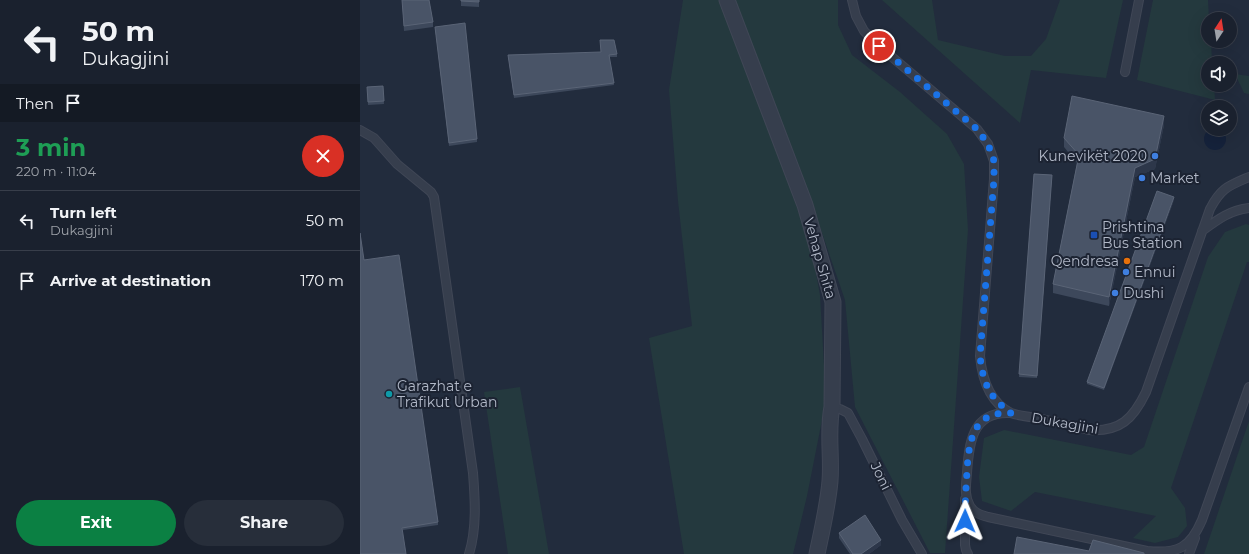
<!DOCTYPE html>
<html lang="en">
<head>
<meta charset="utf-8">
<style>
	body { margin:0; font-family:Montserrat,sans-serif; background:#272e3a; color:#f1f3f6; height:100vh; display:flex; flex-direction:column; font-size:15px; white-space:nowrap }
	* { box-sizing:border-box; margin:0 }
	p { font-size:13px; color:#9fa3aa }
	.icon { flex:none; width:22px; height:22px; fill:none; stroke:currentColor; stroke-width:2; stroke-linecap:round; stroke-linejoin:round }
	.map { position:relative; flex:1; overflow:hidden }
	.drawer { display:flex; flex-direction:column; background:#1a212e; width:360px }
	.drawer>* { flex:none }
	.guide { background:#1a212e; color:#f1f3f6; overflow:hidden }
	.needle { width:26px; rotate:12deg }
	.tools { position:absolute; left:841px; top:12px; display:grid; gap:8px }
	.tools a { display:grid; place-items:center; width:36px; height:36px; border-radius:50%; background:#1a212e; box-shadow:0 4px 16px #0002,0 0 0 1px #383e4a; font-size:20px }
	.pin { position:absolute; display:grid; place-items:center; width:34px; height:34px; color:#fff; margin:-17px; border:2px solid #fff; border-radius:50%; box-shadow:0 1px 4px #0007 }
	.me { position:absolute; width:44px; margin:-22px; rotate:1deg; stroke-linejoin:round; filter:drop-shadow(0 0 3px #0008) }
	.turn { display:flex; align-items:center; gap:14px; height:84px; padding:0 16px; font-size:18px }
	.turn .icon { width:52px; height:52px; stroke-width:2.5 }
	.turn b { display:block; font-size:28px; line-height:34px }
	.then { display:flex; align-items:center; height:38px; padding:0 16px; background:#0003; gap:8px; font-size:15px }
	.round { display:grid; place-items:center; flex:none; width:42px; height:42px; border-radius:21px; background:#272e3a }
	.headline { display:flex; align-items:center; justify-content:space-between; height:68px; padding:0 16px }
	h1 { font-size:24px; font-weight:700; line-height:30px; color:#1e9e55 }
	.button { display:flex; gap:8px; margin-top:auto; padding:8px 16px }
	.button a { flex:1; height:46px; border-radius:24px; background:#0b8043; color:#fff; font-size:16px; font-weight:700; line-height:46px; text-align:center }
	.button a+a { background:#272e3a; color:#f1f3f6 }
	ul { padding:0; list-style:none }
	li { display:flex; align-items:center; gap:12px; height:60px; padding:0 16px; border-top:1px solid #383e4a }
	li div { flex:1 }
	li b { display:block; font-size:15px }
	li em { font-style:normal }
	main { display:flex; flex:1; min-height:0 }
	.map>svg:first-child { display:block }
	.green { fill:#24393e }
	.water { fill:#15223b }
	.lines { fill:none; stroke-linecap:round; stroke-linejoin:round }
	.service-casing { stroke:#404756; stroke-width:10 }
	.minor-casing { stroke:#404756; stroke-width:17 }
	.service { stroke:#363e4d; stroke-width:8 }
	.minor { stroke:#363e4d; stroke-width:15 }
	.wall { fill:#3d485b }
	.shaded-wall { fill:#2d374a }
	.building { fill:#495467; stroke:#5a6476 }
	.route { stroke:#1a73e8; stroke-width:7; stroke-dasharray:0 12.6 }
	.shop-dot { fill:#3f7fe0; stroke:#1c2332; stroke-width:1.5 }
	.transit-dot { fill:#1a4fb4; stroke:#1c2332; stroke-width:1.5 }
	.food-dot { fill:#e8710a; stroke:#1c2332; stroke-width:1.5 }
	.culture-dot { fill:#0f9aa8; stroke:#1c2332; stroke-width:1.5 }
	.labels { text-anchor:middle; stroke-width:4; stroke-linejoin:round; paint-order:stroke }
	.poi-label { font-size:14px; fill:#b2b9c8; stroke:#1c2332; text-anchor:start }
	.street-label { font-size:14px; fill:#b2b9c8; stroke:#1c2332 }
</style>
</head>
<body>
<main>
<section class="drawer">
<div class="guide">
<div class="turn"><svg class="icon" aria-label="left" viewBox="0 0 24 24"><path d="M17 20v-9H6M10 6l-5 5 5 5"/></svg><div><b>50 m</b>Dukagjini</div></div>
<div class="then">Then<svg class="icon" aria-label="arrive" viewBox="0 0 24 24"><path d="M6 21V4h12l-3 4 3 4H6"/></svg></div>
</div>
<div class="headline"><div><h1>3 min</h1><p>220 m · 11:04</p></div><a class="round" style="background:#d93025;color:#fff"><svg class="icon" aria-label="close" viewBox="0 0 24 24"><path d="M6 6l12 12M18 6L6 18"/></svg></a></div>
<ul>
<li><svg class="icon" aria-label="left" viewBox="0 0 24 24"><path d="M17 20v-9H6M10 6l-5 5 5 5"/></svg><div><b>Turn left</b><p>Dukagjini</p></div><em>50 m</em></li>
<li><svg class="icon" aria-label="arrive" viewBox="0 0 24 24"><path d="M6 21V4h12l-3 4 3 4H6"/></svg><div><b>Arrive at destination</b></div><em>170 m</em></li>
</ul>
<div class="button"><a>Exit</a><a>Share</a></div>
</section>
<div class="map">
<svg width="889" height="554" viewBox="0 0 889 554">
	<rect width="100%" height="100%" fill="#222c3d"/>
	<path class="green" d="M 323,0 L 362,0 L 451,246 L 460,295 L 466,400 L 447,496 L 433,554 L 324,554 L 289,338 L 332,326 L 318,201 L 309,90 Z
		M 372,0 L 478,0 L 478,25 L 492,55 L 540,92 L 587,134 L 604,164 L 608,230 L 585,553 L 570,553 L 495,407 L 485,300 L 439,166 Z
		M 522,0 L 572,0 L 578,40 L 645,56 L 671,56 L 686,39 L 700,0 L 763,0 L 746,78 L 671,70 L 660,123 Z
		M 793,0 L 848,0 L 849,19 L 848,19 L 848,41 L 851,41 L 852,63 L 848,63 L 848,85 L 854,85 L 855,100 L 777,80 Z
		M 875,74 L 889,76 L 889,94 L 884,93 Z
		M 886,224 L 889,225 L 889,262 L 887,262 L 811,488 L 825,508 L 827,526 L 818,537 L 795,543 L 773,538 L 796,516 L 675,492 L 651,511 L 622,501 L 619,477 L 624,438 L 644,430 L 771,455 L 784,447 L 848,257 L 865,232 Z
		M 160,387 L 189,554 L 148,554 L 124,392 Z
		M 889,421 L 889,554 L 844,554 Z"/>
	<path class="water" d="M844 139a11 11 0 1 1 22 0a11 11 0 1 1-22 0Z"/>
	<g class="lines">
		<defs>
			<path id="service" d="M 492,0 L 496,16 L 504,31 L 519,46 L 617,129 L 628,144 L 634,161 L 634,179 L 620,356 C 622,378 629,402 651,413 C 659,416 670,417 678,418 C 695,422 712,426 729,430 C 760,432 773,419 786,392 L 850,209 C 861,188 868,186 889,177
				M 765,72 L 779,0
				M 0,130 L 14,138 L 37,164 L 71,192 L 74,197 L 113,473 C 115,499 117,528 109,554
				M 842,231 C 857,220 870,210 889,208
				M 472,407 L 480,409 L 488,413 L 502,439 L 542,520 L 562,554
				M 650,413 C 612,411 609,443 607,473 C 606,485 604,496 610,506 C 614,513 621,515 628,517 L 787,551 C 818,554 830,548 842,520 L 889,387
				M 605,499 L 605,545 L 606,550 L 608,554
				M 829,554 L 835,538"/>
			<path id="minor" d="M 367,0 L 445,205 L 473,302 L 472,407 C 467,431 472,457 470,481 C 468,505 462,530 457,554"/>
		</defs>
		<use href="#service" class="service-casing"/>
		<use href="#minor" class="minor-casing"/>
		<use href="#service" class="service"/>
		<use href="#minor" class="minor"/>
	</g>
	<path class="wall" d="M 42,0 L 69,0 L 73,22 L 73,27 L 44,31 Z
		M 101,0 L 119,0 L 119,7 L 101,6 Z
		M 75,27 L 117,139 L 117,142 L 89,146 Z
		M 257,54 L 257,57 L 249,57 L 254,85 L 154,98 L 148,55 Z
		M 23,86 L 24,104 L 8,105 L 7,87 Z
		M 804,125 L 795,169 L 775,177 L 749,306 L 693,293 L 693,284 L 717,163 L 704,147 L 704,138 Z
		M 674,174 L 692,175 L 677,378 L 659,377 Z
		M 814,200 L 744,390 L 727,384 L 727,382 Z
		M 4,260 L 78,522 L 78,525 L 43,530 Z
		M 479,533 L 521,545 L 509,554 L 490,554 L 479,538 Z"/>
	<path class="shaded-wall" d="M 804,116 L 804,125 L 795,169 L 775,177 L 749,306 L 749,297 L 775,168 Z
		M 814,197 L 814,200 L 744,390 L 744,388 Z
		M 521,540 L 521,545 L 509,554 L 501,554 Z"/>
	<path class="building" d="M 42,0 L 69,0 L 73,22 L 44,26 Z
		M 101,0 L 119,0 L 119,2 L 101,1 Z
		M 105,23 L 117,139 L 89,143 L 75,27 Z
		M 240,40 L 254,40 L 257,54 L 249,55 L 254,83 L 154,95 L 148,55 L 241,52 Z
		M 23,86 L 24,101 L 8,102 L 7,87 Z
		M 712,96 L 804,116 L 795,159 L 775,168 L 749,297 L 693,284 L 719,155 L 704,138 Z
		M 674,174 L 692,175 L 677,376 L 659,374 Z
		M 797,191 L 814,197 L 744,388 L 727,382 Z
		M 0,233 L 4,260 L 39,255 L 78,522 L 42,528 L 46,554 L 0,554 Z
		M 505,515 L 521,540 L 501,554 L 493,554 L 479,533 Z
		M 657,537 L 729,551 L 733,540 L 784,553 L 784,554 L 654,554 Z"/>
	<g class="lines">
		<path class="route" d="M 519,46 L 617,129 L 628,144 L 634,161 L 634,179 L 620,356 C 623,383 629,397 651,413 C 613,411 609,440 607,471 C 606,487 605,504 605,521"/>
	</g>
	<g class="shop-dot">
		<circle cx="795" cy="156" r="4"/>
		<circle cx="782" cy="178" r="4"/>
		<circle cx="766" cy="272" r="4"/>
		<circle cx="755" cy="293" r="4"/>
	</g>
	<rect class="transit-dot" x="730" y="231" width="8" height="8" rx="2"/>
	<circle class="food-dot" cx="767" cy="261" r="4"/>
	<circle class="culture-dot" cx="29" cy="394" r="4"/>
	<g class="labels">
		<g class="poi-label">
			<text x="787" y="161" text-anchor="end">Kunevikët 2020</text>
			<text x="790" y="183">Market</text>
			<text x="742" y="232">Prishtina<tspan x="742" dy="16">Bus Station</tspan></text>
			<text x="759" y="266" text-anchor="end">Qendresa</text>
			<text x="774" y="277">Ennui</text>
			<text x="763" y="298">Dushi</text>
			<text x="37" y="391">Garazhat e<tspan x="37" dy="16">Trafikut Urban</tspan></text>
		</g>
		<g class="street-label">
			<text transform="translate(460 258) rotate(74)" y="5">Vehap Shita</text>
			<text transform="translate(705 423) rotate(10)" y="5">Dukagjini</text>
			<text transform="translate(521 476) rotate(64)" y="5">Joni</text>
		</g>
	</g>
</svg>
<div class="tools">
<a><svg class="needle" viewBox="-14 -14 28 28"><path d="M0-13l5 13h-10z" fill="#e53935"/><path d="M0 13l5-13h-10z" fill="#9fa3aa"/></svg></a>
<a><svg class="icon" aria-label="sound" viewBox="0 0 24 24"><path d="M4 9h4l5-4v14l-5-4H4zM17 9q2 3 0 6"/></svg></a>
<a><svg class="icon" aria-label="layers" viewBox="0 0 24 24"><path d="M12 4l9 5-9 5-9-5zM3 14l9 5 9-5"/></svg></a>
</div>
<div class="pin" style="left:519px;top:46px;background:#d93025"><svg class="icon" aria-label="arrive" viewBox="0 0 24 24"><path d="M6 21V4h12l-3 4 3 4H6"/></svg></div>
<svg class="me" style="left:605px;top:521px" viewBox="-20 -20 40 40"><path d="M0-17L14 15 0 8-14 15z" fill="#1a73e8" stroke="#fff" stroke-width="4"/></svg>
</div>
</main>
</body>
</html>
